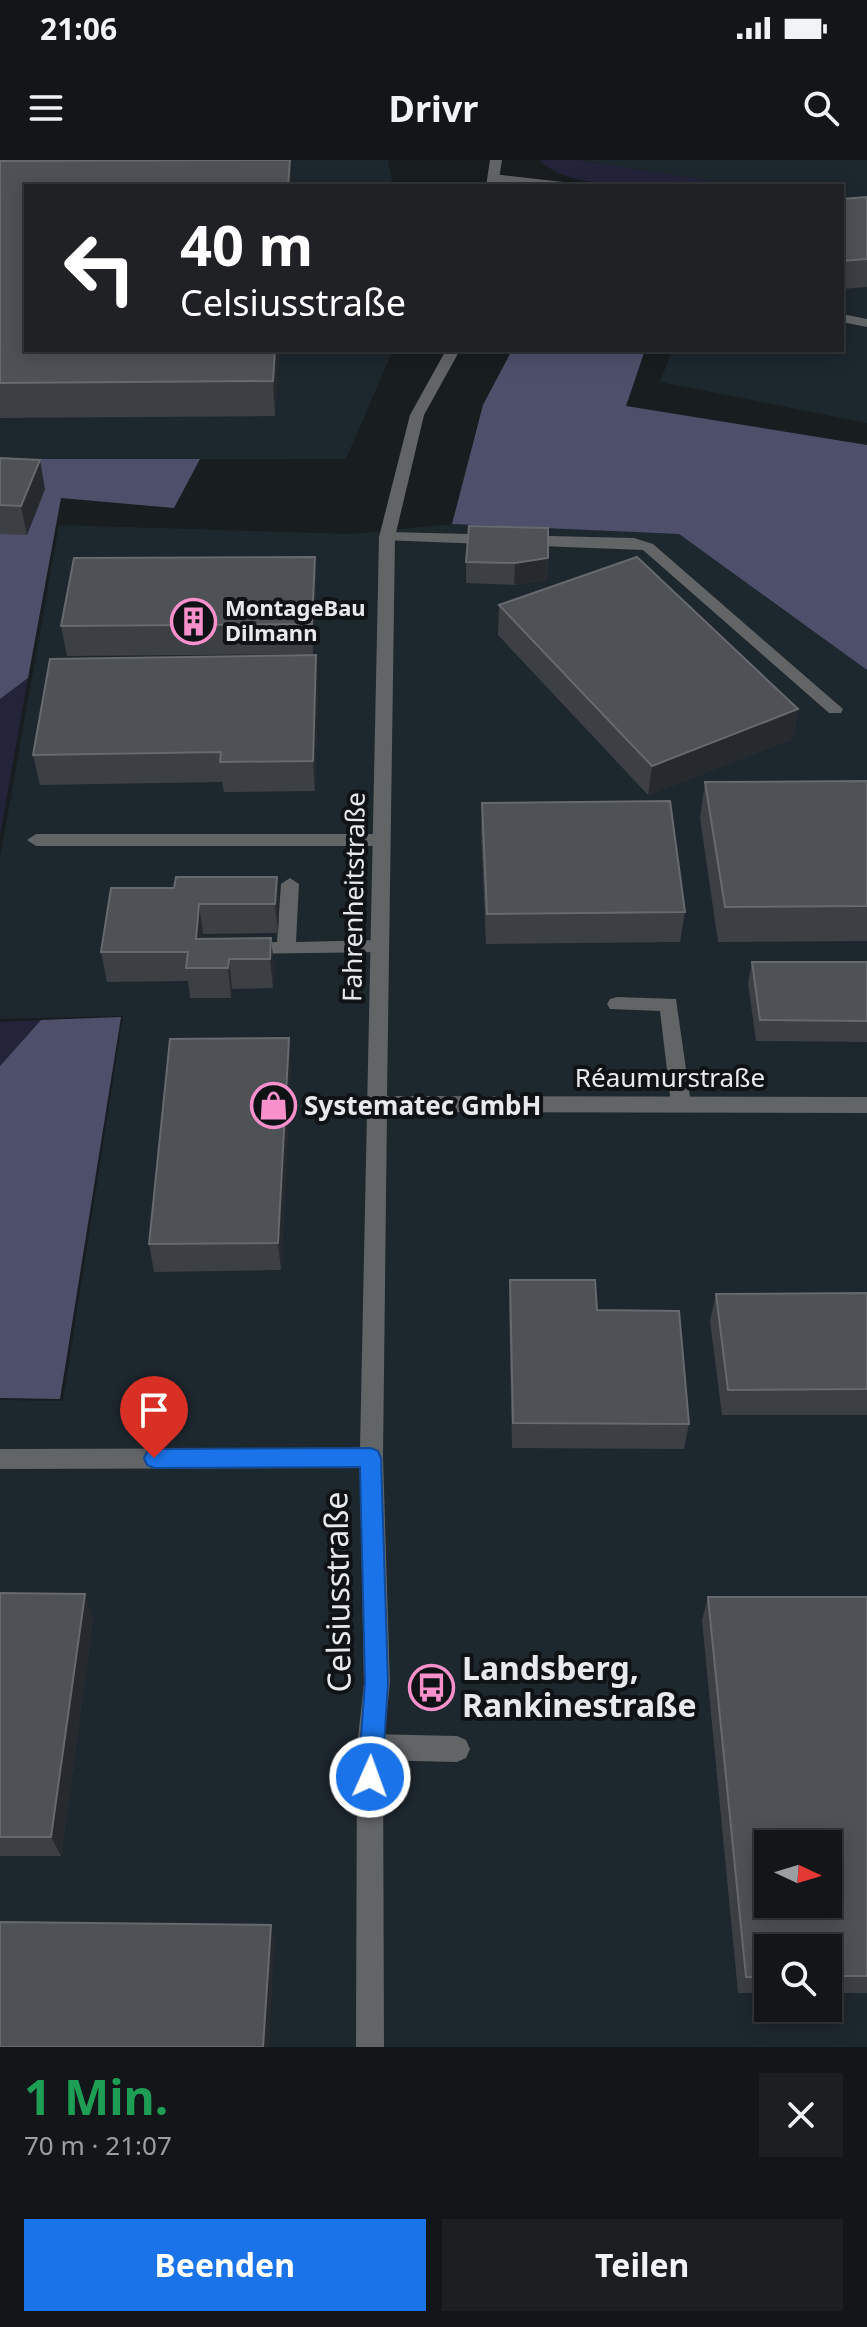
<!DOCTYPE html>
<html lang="de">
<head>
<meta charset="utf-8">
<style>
	body { margin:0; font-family:"Noto Sans",sans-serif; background:#1b1f21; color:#f1f3f6; height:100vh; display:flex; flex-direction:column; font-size:30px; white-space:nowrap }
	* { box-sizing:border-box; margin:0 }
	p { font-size:26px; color:#9c9fa2 }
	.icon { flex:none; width:44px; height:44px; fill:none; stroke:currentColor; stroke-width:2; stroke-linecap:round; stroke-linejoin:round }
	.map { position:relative; height:1887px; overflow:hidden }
	.drawer { display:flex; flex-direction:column; background:#121618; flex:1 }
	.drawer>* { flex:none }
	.guide { position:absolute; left:24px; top:24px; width:820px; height:168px; border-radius:0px; box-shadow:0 4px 20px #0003,0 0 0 2px #313537; background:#202124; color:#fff; overflow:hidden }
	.needle { width:52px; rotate:94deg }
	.fabs { position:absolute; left:754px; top:1670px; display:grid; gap:16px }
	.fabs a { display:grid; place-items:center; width:88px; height:88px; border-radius:0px; background:#121618; box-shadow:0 4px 20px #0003,0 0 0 2px #313537; font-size:40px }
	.pin { position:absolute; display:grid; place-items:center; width:68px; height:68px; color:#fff; margin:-82px -34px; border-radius:50% 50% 50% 0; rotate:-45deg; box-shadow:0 0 8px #0007 }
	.pin .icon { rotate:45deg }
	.me { position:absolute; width:88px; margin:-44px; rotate:2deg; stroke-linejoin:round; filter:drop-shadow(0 0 6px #0008) }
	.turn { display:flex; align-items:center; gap:28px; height:168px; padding:0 24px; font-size:36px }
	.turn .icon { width:104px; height:104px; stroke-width:2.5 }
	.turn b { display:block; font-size:56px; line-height:68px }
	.round { display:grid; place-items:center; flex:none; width:84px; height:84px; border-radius:0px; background:#1b1f21 }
	.head { display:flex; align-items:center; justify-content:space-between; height:136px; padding:0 24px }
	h1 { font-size:48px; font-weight:700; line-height:60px; color:#1e9e55 }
	.cta { display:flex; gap:16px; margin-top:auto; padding:16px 24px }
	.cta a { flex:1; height:92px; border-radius:0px; background:#1a73e8; color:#fff; font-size:32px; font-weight:700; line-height:92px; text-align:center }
	.cta a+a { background:#1b1f21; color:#f1f3f6 }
	.status { display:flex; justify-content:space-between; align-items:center; height:56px; padding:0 40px; background:#121618; direction:ltr }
	.status svg { height:22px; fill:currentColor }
	header { display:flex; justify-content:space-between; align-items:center; height:104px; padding:0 24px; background:#121618; font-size:36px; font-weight:700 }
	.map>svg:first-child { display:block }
	.built { fill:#1d272e; fill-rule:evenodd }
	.green { fill:#23233a }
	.forest { fill:#4e506b }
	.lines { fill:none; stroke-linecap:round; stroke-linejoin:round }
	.lane { fill:#626566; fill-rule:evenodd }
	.street { fill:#626566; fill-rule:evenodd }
	.wall { fill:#3c3f44 }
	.shaded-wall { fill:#262a2e }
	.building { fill:#4e5156; stroke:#66696d; stroke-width:2; fill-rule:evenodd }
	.route { fill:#1a73e8; stroke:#114b97; stroke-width:2 }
	.labels { text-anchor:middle; stroke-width:8; stroke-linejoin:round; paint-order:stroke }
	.far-poi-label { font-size:22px; font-weight:bold; fill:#e7eaec; stroke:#0f1316; text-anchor:start }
	.street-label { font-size:26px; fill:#e7eaec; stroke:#0f1316 }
	.poi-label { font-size:26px; font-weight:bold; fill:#e7eaec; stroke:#0f1316; text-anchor:start }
	.near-street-label { font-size:32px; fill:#e7eaec; stroke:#0f1316 }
	.near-poi-label { font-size:32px; font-weight:bold; fill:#e7eaec; stroke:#0f1316; text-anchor:start }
</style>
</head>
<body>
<div class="status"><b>21:06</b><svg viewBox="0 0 49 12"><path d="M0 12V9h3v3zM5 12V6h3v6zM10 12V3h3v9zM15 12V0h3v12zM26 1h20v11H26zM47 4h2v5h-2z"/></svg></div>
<header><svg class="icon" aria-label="menu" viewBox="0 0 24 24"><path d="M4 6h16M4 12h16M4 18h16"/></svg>Drivr<svg class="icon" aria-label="search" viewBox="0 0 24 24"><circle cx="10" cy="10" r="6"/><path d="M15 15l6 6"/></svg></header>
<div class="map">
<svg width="867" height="1887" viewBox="0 0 867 1887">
	<rect width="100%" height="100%" fill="#181d20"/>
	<path class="built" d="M 0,0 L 388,0 L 393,26 L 26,26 L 26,190 L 393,190 L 346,299 L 0,300 Z
		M 577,0 L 867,0 L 867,263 L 660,222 L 672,190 L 842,190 L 842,26 L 742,26 Z
		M 452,364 L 679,374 L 867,510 L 867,1887 L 0,1887 L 0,1240 L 63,1241 L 123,856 L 0,859 L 0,698 L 59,365 L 352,374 ZM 768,1684 L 828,1684 L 828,1744 L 768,1744 ZM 768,1788 L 828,1788 L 828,1848 L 768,1848 Z"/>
	<path class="green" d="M 539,0 L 577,0 L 742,26 C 694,26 572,36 539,0 Z
		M 28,518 L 0,675 L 0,539 Z
		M 41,860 L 0,906 L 0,862 Z"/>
	<path class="forest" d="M 512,190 L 645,190 L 626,246 L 867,285 L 867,510 L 679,374 L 452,364 L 483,245 Z
		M 0,299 L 200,299 L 174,348 L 61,338 L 28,518 L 0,539 Z
		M 121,857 L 60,1239 L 0,1238 L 0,906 L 41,860 Z"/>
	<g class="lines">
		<path class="lane" d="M 493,14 L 563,22 L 569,26 L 532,26 L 489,21 L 489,15 Z
			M 842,154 L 867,159 L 867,167 L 842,162 Z
			M 387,372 L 634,378 L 653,384 L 843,549 L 841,553 L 829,553 L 643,390 L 382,380 L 382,374 Z
			M 36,674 L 381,674 L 390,680 L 381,686 L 36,686 L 27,680 Z
			M 290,718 L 299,724 L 296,782 L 379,780 L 388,787 L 386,792 L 240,794 L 238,789 L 240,784 L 277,782 L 281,724 Z
			M 617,837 L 676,839 L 691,944 L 688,949 L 674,949 L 671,944 L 660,851 L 610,849 L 607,844 L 610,839 Z
			M 370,1574 L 457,1576 L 466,1580 L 470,1589 L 466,1598 L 457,1602 L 370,1600 L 361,1596 L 357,1587 L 361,1578 Z"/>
		<path class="street" d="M 490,0 L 502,0 L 498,26 L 486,26 Z
			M 446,190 L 460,190 L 424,255 L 395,377 L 387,936 L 867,937 L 867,953 L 387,952 L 383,1298 L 390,1523 L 383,1587 L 384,1887 L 356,1887 L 357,1587 L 364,1523 L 360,1308 L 0,1309 L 0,1289 L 360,1288 L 379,377 L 410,255 Z"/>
	</g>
	<path class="wall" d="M 290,0 L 291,26 L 275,256 L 0,258 L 0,1 Z
		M 867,37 L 867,127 L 842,129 L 842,39 Z
		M 0,298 L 45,329 L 27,375 L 0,374 Z
		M 315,397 L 316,426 L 313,494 L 67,496 L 61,466 Z
		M 548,398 L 547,420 L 514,425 L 466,423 L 466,402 Z
		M 499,445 L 798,549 L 792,579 L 648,635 L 498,475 Z
		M 318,525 L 315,631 L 224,632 L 222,622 L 40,625 L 33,595 Z
		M 867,621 L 867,781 L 718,782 L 700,658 L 705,622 Z
		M 482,643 L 685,752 L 680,782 L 486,784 L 481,673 Z
		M 277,717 L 279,746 L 278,773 L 203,774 L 203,779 L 271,778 L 274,808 L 273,828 L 232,829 L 231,838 L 190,838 L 188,821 L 107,822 L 101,792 L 174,728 Z
		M 752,802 L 867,802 L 867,882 L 756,881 L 748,823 Z
		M 291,907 L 281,1110 L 154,1112 L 149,1084 Z
		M 510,1120 L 597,1150 L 689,1264 L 684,1289 L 512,1288 L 509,1147 Z
		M 867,1133 L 867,1255 L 722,1255 L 710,1161 L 716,1134 Z
		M 0,1433 L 93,1458 L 61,1696 L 0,1696 Z
		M 708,1437 L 867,1437 L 867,1833 L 828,1833 L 828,1788 L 768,1788 L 768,1833 L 738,1833 L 702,1460 Z"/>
	<path class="shaded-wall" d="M 290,0 L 291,26 L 288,26 Z
		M 275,190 L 280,190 L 275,256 L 273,221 Z
		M 40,300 L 45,329 L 27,375 L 21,346 Z
		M 315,397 L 316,426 L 313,494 L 312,464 Z
		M 548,398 L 547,420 L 514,425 L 515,403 Z
		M 316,495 L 318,525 L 315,631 L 313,601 Z
		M 798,549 L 792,579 L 648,635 L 652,606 Z
		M 277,717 L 279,746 L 278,773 L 275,744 Z
		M 199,744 L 203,774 L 200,808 L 196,779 Z
		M 271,778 L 274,808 L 273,828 L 270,799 Z
		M 229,799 L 232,829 L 231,838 L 228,808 Z
		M 289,878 L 291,907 L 281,1110 L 278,1083 Z
		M 85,1434 L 93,1458 L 61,1696 L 51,1677 Z
		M 271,1765 L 275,1782 L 269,1887 L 263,1887 Z"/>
	<path class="building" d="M 290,0 L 288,26 L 26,26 L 26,190 L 275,190 L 273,221 L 0,223 L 0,1 Z
		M 867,37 L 867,99 L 842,101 L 842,39 Z
		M 0,298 L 40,300 L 21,346 L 0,345 Z
		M 469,366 L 548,368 L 548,398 L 515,403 L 466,402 Z
		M 315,397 L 312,464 L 61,466 L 74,398 Z
		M 637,397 L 798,549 L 652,606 L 499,445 Z
		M 316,495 L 313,601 L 220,602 L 221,592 L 33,595 L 50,499 Z
		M 867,621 L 867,746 L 725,747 L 705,622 Z
		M 670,641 L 685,752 L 487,754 L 482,643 Z
		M 176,717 L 277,717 L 275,744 L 199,744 L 196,779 L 271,778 L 270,799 L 229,799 L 228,808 L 186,808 L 188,792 L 101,792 L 111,728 L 174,728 Z
		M 752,802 L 867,802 L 867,861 L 760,860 Z
		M 289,878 L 278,1083 L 149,1084 L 170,879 Z
		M 510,1120 L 595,1120 L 597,1150 L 679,1151 L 689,1264 L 513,1263 Z
		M 867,1133 L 867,1229 L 728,1230 L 716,1134 Z
		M 0,1433 L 85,1434 L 51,1677 L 0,1677 Z
		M 708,1437 L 867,1437 L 867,1816 L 828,1816 L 828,1788 L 768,1788 L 768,1817 L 746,1817 ZM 768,1684 L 828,1684 L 828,1744 L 768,1744 Z
		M 0,1762 L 271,1765 L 263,1887 L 0,1887 Z"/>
	<path class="route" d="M 371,1288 L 378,1291 L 381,1298 L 388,1523 L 382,1617 L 378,1626 L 370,1629 L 361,1626 L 358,1617 L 365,1523 L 360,1307 L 154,1308 L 147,1305 L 144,1298 L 147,1292 L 154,1289 Z"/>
	<defs>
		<symbol id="building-ring" viewBox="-11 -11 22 22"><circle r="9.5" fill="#0f1316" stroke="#f890cc" stroke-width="1.5"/><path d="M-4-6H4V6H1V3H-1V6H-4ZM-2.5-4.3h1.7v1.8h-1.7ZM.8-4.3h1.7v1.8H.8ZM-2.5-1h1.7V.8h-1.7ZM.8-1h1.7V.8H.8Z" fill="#f890cc"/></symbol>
		<symbol id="shop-ring" viewBox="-11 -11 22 22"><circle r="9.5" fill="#0f1316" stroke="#f890cc" stroke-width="1.5"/><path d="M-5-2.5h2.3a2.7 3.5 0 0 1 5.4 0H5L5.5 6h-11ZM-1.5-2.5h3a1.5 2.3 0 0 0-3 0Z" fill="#f890cc"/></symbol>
		<symbol id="bus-ring" viewBox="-11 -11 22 22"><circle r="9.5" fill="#0f1316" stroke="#f890cc" stroke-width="1.5"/><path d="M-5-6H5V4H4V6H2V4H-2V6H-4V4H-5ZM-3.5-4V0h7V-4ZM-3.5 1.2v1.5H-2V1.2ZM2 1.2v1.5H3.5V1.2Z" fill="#f890cc"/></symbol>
	</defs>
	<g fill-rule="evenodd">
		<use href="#building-ring" x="168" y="436" width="51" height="51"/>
		<use href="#shop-ring" x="248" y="920" width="51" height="51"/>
		<use href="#bus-ring" x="406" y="1502" width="51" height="51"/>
	</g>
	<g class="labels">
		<g class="far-poi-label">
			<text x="225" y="456">MontageBau<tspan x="225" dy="25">Dilmann</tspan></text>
		</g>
		<g class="street-label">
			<text transform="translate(354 737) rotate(-89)" y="9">Fahrenheitstraße</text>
			<text x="670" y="927">Réaumurstraße</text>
		</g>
		<g class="poi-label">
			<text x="304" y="955">Systematec GmbH</text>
		</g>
		<g class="near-street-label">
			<text transform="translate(338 1432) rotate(-91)" y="11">Celsiusstraße</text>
		</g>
		<g class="near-poi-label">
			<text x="462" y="1520">Landsberg,<tspan x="462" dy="37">Rankinestraße</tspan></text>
		</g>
	</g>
</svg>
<div class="fabs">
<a><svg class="needle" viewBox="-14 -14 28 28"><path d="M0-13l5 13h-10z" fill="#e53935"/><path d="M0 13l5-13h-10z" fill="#9c9fa2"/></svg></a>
<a><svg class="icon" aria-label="search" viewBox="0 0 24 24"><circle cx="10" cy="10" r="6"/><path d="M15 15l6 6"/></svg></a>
</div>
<div class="pin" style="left:154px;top:1298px;background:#d93025"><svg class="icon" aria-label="arrive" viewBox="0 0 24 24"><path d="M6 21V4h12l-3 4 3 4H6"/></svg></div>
<svg class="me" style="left:370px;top:1617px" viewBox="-20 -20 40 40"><circle r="17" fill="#1a73e8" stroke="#fff" stroke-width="3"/><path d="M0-11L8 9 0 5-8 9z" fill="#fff"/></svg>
<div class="guide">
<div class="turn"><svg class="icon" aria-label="left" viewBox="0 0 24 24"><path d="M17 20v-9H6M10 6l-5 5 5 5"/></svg><div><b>40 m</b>Celsiusstraße</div></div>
</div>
</div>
<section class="drawer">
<div class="head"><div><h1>1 Min.</h1><p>70 m · 21:07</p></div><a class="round"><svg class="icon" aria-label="close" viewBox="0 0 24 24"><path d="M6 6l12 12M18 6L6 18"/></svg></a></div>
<div class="cta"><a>Beenden</a><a>Teilen</a></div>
</section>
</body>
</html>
